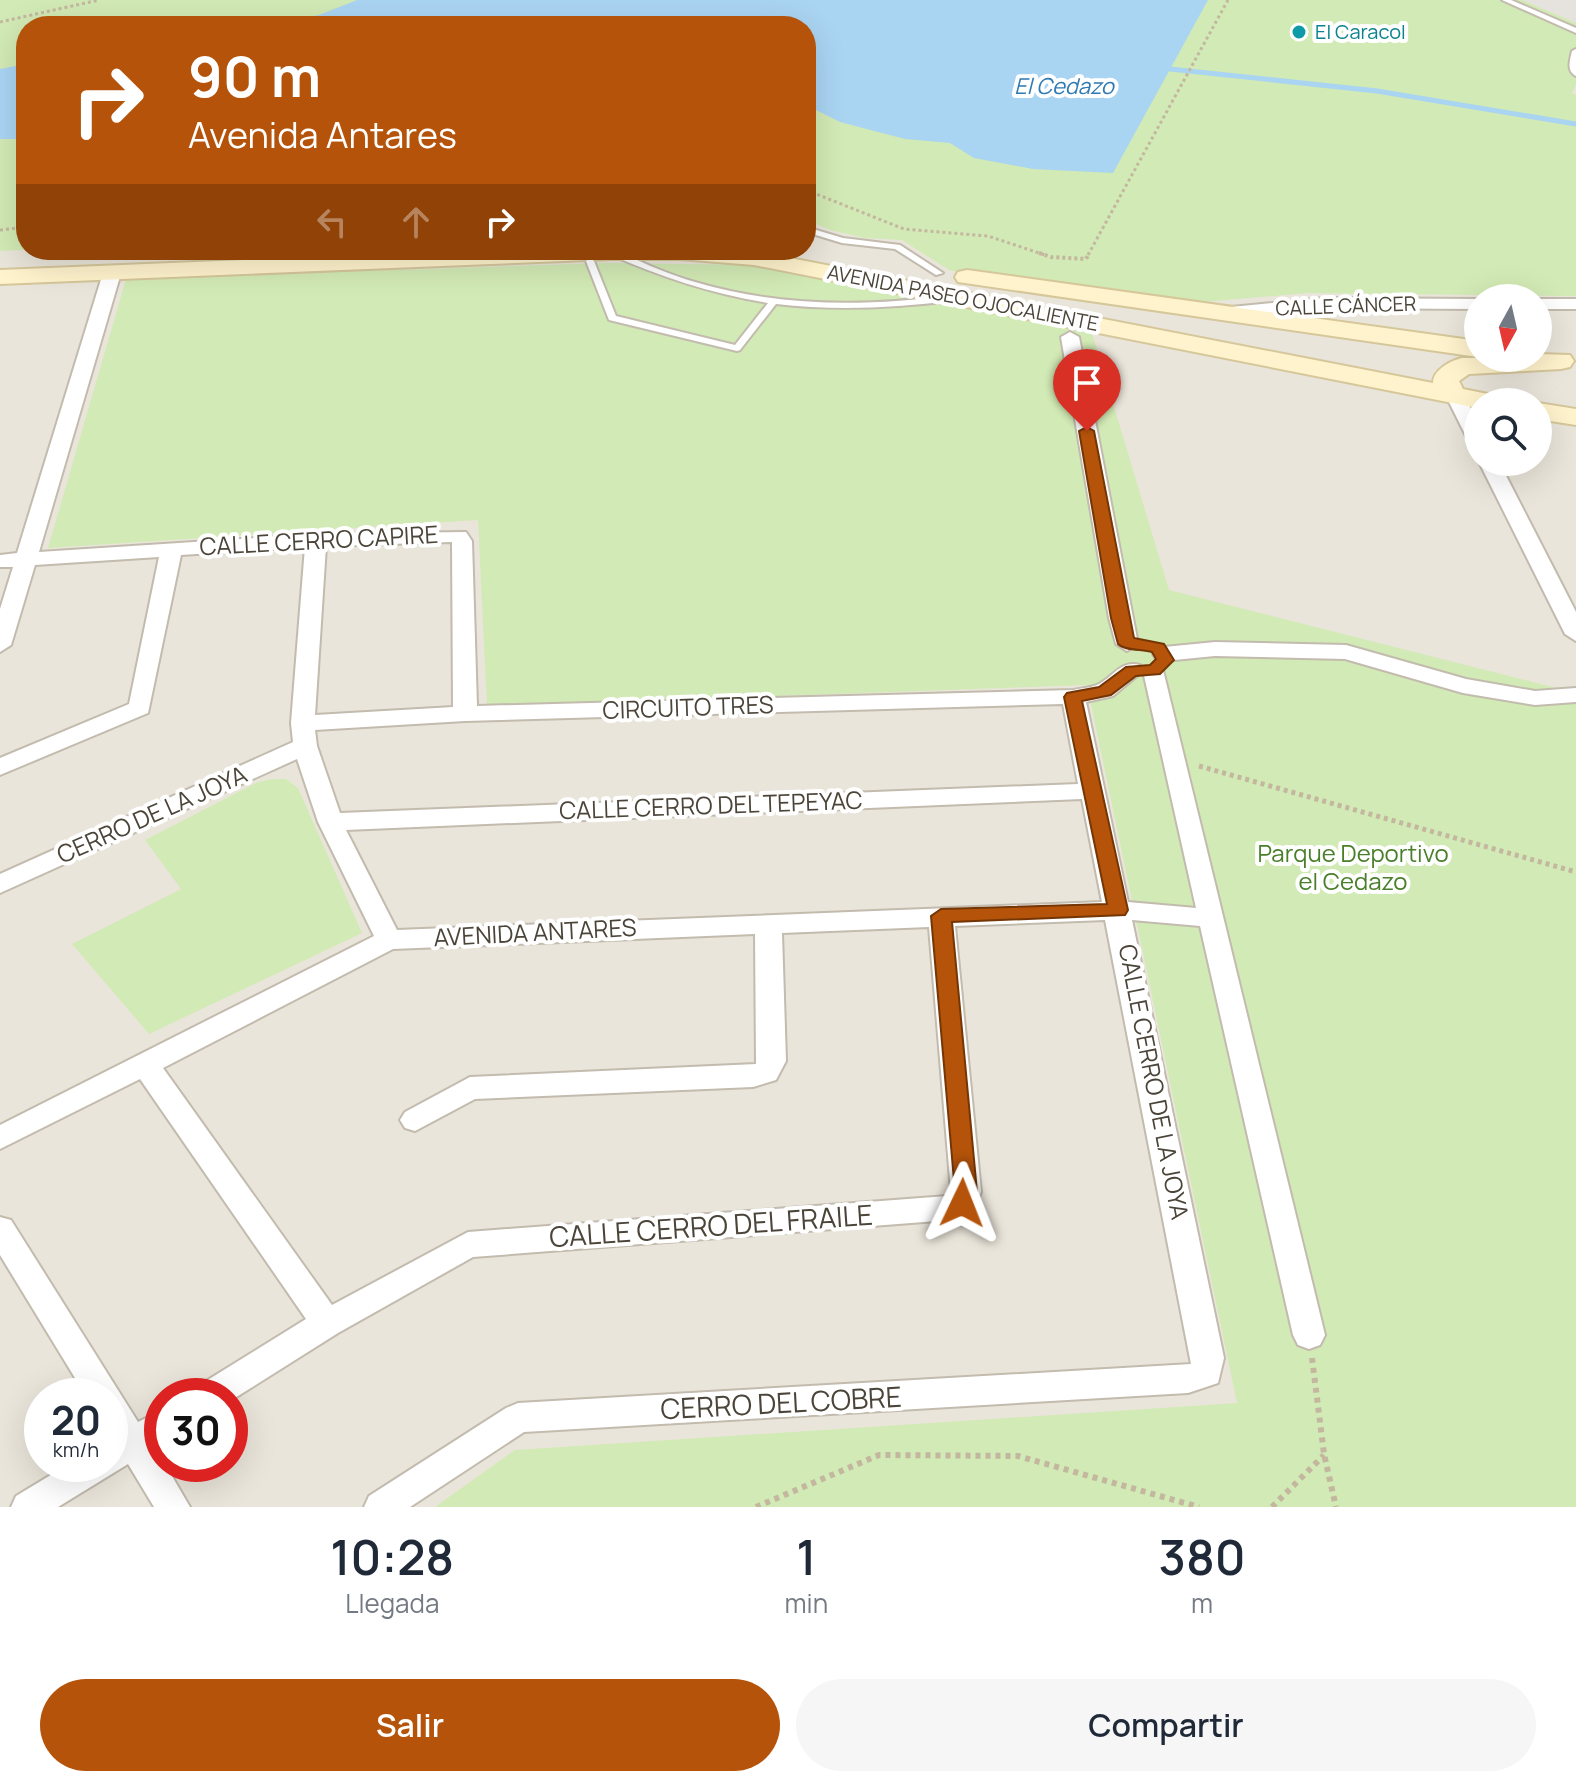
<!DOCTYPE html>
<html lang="es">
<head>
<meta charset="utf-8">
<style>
	body { margin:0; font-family:Manrope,sans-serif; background:#f6f6f7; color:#1f2937; height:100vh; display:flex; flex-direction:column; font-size:30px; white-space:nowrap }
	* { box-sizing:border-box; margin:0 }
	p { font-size:26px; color:#747a83 }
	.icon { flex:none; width:44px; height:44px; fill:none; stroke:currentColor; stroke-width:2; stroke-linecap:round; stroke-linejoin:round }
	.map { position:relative; height:1507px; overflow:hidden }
	.panel { display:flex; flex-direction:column; background:#fff; flex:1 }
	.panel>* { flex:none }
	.hud { position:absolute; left:16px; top:16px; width:800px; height:244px; border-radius:32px; box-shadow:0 8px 32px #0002; background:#b45309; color:#fff; overflow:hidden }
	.needle { width:52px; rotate:188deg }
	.controls { position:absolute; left:1464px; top:284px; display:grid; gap:16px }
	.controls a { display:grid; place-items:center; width:88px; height:88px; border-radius:50%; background:#fff; box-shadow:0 8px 32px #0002; font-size:40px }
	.speed { position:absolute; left:24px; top:1378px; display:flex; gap:16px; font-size:40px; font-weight:700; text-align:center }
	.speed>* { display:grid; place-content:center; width:104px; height:104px; border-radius:50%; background:#fff; box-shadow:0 8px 32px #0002; line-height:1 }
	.speed small { font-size:20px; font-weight:400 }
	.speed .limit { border:12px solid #d22; background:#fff; color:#111 }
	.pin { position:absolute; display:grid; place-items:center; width:68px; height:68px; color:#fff; margin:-82px -34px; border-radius:50% 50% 50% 0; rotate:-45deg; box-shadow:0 0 8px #0007 }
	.pin .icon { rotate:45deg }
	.me { position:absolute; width:88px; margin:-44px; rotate:2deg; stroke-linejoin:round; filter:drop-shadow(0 0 6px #0008) }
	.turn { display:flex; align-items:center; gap:28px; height:168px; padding:0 40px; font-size:36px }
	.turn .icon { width:104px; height:104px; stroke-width:2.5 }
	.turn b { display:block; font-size:56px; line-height:68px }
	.lanes { display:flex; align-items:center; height:76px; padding:0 40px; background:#0003; justify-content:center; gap:40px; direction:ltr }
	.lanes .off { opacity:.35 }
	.eta { display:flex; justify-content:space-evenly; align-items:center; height:136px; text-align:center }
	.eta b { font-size:48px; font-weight:600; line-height:56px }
	.primary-button { display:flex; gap:16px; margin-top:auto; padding:16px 40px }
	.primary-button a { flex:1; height:92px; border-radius:48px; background:#b45309; color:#fff; font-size:32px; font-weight:600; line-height:92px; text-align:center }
	.primary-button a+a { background:#f6f6f7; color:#1f2937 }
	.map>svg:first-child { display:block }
	.residential { fill:#eae5da; fill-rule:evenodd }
	.industrial { fill:#e6e2dd }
	.green { fill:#d2eab5 }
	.water { fill:#a9d4f2 }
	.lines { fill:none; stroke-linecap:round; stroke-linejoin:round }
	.stream { stroke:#a9d4f2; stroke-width:5 }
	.lane-casing { stroke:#c2bbae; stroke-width:4 }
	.street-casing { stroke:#c2bbae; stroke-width:4 }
	.secondary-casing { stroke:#d6c79b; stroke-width:4 }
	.path-far3 { stroke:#c4b79f; stroke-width:3; stroke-dasharray:3 3; stroke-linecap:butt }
	.path-far2 { stroke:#c4b79f; stroke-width:4; stroke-dasharray:3 3; stroke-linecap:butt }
	.path-far1 { stroke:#c4b79f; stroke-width:5; stroke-dasharray:4 4; stroke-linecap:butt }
	.path { stroke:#c4b79f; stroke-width:6; stroke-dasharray:5 5; stroke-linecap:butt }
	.lane { fill:#fff; fill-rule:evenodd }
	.street { fill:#fff; fill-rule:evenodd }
	.secondary { fill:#fff3cd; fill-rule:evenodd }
	.route { fill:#b45309; stroke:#753606; stroke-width:2 }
	.culture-dot { fill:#0f9aa8; stroke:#fff; stroke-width:3 }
	.labels { text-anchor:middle; stroke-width:8; stroke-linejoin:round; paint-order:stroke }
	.far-culture-label { font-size:20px; fill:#0d838f; stroke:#fff; text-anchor:start }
	.far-street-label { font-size:20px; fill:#4b4439; stroke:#fff }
	.far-water-label { font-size:22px; font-style:italic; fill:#2e7ab2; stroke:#fff }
	.street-label { font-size:24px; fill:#4b4439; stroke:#fff }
	.park-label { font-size:24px; fill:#4a7f2a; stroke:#fff }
	.near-street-label { font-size:28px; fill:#4b4439; stroke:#fff }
</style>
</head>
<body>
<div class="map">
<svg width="1576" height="1507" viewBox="0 0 1576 1507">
	<rect width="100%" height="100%" fill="#f6f3ec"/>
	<path class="residential" d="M 0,0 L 1576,0 L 1576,1507 L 0,1507 ZM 26,26 L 806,26 L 806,250 L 26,250 ZM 1478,298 L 1538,298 L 1538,358 L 1478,358 ZM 1478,402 L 1538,402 L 1538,462 L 1478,462 ZM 42,1396 L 110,1396 L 110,1464 L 42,1464 ZM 162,1396 L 230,1396 L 230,1464 L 162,1464 Z"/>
	<path class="industrial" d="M 1522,0 L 1576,0 L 1576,23 Z"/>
	<path class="green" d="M 0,0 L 1522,0 L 1576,23 L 1576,84 L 1572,93 L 1576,95 L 1576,296 L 1308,293 L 1201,302 L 1093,295 L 981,278 L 949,270 L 902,240 L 865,238 L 830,230 L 806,220 L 806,26 L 26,26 L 26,250 L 0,251 Z
		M 607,263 L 751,265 L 914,293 L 1091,330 L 1169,590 L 1576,693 L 1576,1507 L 435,1507 L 515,1450 L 1237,1403 L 1087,685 L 487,706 L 478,520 L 48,548 L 126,279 Z
		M 273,779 L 286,779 L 298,788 L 362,933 L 149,1034 L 72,944 L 181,889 L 145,840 L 258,782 Z"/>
	<path class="water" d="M 357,0 L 1208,0 L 1113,173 L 1033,169 L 974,158 L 950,143 L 905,139 L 840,122 L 806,105 L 806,26 L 550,26 L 536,22 L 527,26 L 216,26 L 277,24 L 319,15 Z
		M 26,64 L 26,139 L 0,139 L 0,69 Z"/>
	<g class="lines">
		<path class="stream" d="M 1170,69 L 1377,91 L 1576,124"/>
		<defs>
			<path id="lane" d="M 1502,0 L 1511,0 L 1576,28 L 1576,33 Z
				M 1576,49 L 1576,76 C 1566,71 1570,60 1572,51 Z
				M 806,227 L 843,238 L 900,245 L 943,273 L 936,275 L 895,249 L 842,243 L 806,232 Z
				M 609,250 L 615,250 C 641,262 667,274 695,282 C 779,307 866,307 952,295 L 956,298 L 952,301 C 893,308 835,311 776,304 L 740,350 L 737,351 L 609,320 L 586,261 L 590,258 L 594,261 L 616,316 L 735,345 L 768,303 C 712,294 661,277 609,254 Z"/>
			<path id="street" d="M 112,268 L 121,273 L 39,552 L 316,534 L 466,532 L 472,541 L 477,706 L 1073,690 C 1081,688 1092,688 1099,684 C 1114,676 1121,660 1140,665 L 1143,670 L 1154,664 L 1162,666 L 1325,1335 L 1320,1345 L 1309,1349 L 1298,1345 L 1293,1335 L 1200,926 L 1132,920 L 1224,1358 L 1218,1383 L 1188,1393 L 524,1432 L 410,1507 L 364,1507 L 369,1496 L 506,1408 L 518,1403 L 1191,1364 L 1105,920 L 955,926 L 981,1192 L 973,1212 L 950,1220 L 473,1257 L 338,1333 L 230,1401 L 230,1396 L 193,1396 L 198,1386 L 306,1319 L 140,1079 L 0,1149 L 0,1125 L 374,936 L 318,822 L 297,759 L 0,893 L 0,874 L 293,742 L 291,723 L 305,547 L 181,555 L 148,713 L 0,775 L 0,758 L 129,704 L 159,557 L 35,565 L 11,645 L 0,652 L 0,609 L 13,567 L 0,567 L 0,555 L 17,553 L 103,273 ZM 452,542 L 453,707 L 315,715 L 326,546 ZM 1143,671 L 1196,908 L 1128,902 L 1086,702 L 1113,696 ZM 1063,704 L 1078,784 L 340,813 L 317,746 L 315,730 L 465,721 ZM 1082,799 L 1102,902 L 397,930 L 346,830 ZM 929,927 L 951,1192 L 947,1196 L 468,1232 L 332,1305 L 163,1068 L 393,949 L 755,934 L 756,1064 L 470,1077 L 405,1112 L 400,1120 L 405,1128 L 415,1131 L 475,1099 L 753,1087 L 776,1080 L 786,1061 L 782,933 Z
				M 1324,298 L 1478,299 L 1478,309 L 1324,308 L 1221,318 L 1212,313 L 1221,308 Z
				M 1538,299 L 1576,299 L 1576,309 L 1538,309 Z
				M 1070,332 L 1079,337 L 1138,644 L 1127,651 L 1116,644 L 1109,618 L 1061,337 Z
				M 1455,390 L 1462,392 L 1478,422 L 1478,446 L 1468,440 L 1446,396 Z
				M 1479,462 L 1499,462 L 1576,612 L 1576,641 L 1565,634 Z
				M 1215,642 L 1346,645 L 1466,679 L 1535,691 L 1576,688 L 1576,702 L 1535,705 L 1463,693 L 1345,659 L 1215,656 L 1164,661 L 1156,659 L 1153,654 L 1156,649 L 1164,647 Z
				M 0,1217 L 11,1220 L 138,1422 L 162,1410 L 162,1443 L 155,1447 L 190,1507 L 154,1507 L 128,1464 L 58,1507 L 11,1507 L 16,1496 L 69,1464 L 110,1464 L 110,1396 L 86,1396 L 0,1255 Z"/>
			<path id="secondary" d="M 484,250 L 754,251 L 1433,383 C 1433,370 1450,361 1462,358 L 1538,358 L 1538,354 L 1570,355 L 1574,361 L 1570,367 L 1561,369 L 1469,374 L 1459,381 L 1463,389 L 1498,396 L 1501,402 L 1478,402 L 1478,408 L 754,265 L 680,259 L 612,259 L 0,284 L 0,270 Z
				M 967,270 L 1478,341 L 1478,357 L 958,282 L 955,277 L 958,272 Z
				M 1538,403 L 1576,409 L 1576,425 L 1538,419 Z"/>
		</defs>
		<use href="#lane" class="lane-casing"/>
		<use href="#street" class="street-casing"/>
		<use href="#secondary" class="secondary-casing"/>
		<path class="path-far3" d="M 0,22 L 99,0
			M 806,190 L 904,229 L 988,236 L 1045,255
			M 0,230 L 26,227
			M 1088,255 L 1228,0"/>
		<path class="path-far2" d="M 1039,253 L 1051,257 L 1086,259 L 1089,253"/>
		<path class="path-far1" d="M 1199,766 L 1576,872"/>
		<path class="path" d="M 1312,1358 L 1324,1454 L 1336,1507
			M 756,1507 L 879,1455 L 1018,1456 L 1199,1507
			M 1272,1507 L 1324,1455"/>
		<use href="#lane" class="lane"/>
		<use href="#street" class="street"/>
		<use href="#secondary" class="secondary"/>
	</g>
	<path class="route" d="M 1087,427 L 1094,431 L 1134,638 L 1164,644 L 1174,660 L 1160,674 L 1136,676 L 1111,695 L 1082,701 L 1128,910 L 1125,915 L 952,922 L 977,1192 L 971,1210 L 962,1213 L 954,1210 L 951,1203 L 955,1192 L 931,916 L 941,909 L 1107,904 L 1064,697 L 1067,693 L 1099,687 L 1126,667 L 1150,665 L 1156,659 L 1152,652 C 1142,649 1125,651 1118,644 L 1111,618 L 1079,431 Z"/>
	<circle class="culture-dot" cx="1299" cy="32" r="8"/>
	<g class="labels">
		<g class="far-culture-label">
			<text x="1315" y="39">El Caracol</text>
		</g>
		<g class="far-street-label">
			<text transform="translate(963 298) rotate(11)" y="7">AVENIDA PASEO OJOCALIENTE</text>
			<text transform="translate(1346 306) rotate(-2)" y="7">CALLE CÁNCER</text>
		</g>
		<g class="far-water-label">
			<text x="1064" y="94">El Cedazo</text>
		</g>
		<g class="street-label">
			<text transform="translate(319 541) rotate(-3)" y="8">CALLE CERRO CAPIRE</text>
			<text transform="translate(688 708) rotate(-2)" y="8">CIRCUITO TRES</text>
			<text transform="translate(711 806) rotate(-2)" y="8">CALLE CERRO DEL TEPEYAC</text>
			<text transform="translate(152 815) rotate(-24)" y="8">CERRO DE LA JOYA</text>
			<text transform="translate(535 933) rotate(-3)" y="8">AVENIDA ANTARES</text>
			<text transform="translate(1153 1082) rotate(79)" y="8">CALLE CERRO DE LA JOYA</text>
		</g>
		<g class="park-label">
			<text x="1353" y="862">Parque Deportivo<tspan x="1353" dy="28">el Cedazo</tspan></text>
		</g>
		<g class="near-street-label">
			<text transform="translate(711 1226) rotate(-4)" y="10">CALLE CERRO DEL FRAILE</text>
			<text transform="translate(781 1403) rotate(-3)" y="10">CERRO DEL COBRE</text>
		</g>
	</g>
</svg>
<div class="controls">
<a><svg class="needle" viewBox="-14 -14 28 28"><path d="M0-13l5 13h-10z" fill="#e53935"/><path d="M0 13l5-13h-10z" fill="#747a83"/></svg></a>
<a><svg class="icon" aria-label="search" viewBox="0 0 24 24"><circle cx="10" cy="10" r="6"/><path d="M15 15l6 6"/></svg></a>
</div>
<div class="speed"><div>20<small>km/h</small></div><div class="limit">30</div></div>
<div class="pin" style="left:1087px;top:431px;background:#d93025"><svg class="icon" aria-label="arrive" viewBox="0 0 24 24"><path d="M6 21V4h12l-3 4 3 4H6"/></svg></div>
<svg class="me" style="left:962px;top:1203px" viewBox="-20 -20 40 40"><path d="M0-17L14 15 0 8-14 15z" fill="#b45309" stroke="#fff" stroke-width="4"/></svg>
<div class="hud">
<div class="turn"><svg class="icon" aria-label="right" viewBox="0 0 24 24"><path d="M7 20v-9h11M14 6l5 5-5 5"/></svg><div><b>90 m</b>Avenida Antares</div></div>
<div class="lanes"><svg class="icon off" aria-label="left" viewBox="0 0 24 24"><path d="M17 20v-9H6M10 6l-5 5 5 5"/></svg><svg class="icon off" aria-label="ahead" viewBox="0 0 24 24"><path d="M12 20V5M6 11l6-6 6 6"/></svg><svg class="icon" aria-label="right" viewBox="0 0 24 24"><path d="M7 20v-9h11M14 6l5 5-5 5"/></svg></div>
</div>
</div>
<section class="panel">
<div class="eta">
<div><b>10:28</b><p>Llegada</p></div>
<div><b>1</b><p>min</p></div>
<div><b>380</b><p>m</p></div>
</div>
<div class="primary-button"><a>Salir</a><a>Compartir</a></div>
</section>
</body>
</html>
